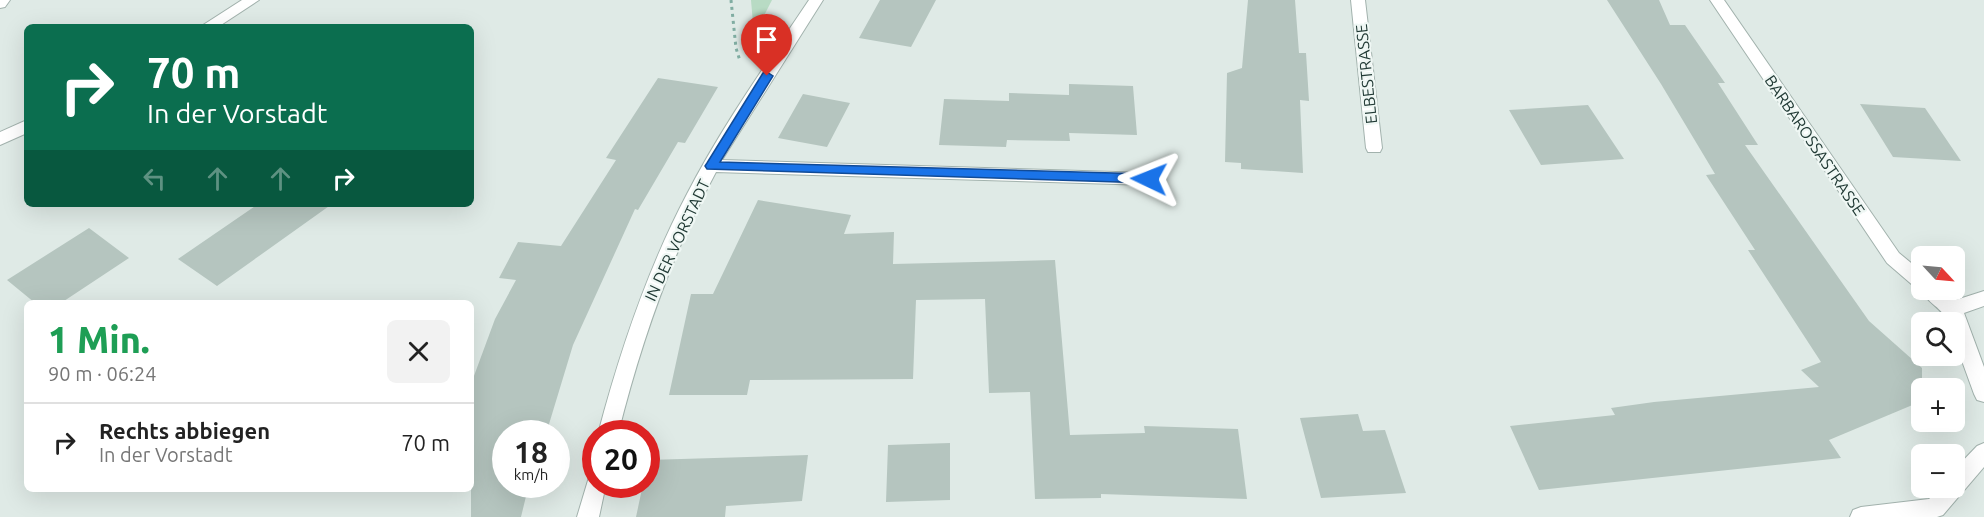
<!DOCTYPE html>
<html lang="de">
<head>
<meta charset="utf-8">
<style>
	body { margin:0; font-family:Ubuntu,sans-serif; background:#f2f2f2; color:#222; height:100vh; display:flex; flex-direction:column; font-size:22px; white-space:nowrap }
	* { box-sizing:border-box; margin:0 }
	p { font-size:20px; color:#767676 }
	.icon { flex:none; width:33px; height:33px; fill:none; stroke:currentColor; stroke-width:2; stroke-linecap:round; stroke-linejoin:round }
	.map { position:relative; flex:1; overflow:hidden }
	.drawer { position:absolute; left:24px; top:300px; width:450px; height:192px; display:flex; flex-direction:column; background:#fff; border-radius:9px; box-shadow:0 6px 24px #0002 }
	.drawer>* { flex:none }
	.top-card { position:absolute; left:24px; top:24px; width:450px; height:183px; border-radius:9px; box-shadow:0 6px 24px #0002; background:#0b6e4f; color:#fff; overflow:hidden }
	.needle { width:39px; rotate:116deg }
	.buttons { position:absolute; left:1911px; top:246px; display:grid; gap:12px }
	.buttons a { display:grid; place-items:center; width:54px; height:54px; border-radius:9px; background:#fff; box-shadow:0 6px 24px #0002; font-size:30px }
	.speed { position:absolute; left:492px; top:420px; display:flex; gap:12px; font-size:30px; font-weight:700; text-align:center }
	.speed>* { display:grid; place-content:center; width:78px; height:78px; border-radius:50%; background:#fff; box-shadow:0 6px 24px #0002; line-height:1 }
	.speed small { font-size:15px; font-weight:400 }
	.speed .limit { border:9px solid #d22; background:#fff; color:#111 }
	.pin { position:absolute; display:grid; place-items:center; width:51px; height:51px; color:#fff; margin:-62px -26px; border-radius:50% 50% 50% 0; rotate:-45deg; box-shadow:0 0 6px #0007 }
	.pin .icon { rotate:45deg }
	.me { position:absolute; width:66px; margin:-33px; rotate:272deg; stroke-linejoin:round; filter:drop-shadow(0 0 4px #0008) }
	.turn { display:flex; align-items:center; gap:21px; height:126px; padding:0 24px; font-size:27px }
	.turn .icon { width:78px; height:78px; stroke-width:2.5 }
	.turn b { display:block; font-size:42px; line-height:51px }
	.lanes { display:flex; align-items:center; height:57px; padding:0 24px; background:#0003; justify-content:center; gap:30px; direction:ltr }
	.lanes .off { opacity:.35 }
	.round { display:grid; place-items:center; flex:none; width:63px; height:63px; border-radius:9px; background:#f2f2f2 }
	.head { display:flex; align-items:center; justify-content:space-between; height:102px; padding:0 24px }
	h1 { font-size:36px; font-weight:800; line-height:45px; color:#1e9e55 }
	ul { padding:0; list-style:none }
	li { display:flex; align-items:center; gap:18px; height:78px; padding:0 24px; border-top:2px solid #e0e0e0 }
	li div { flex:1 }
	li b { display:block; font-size:22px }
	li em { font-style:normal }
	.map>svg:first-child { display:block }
	.green { fill:#b8dbc4 }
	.building { fill:#b5c5bf }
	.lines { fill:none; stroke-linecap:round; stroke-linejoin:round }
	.minor-casing { stroke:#a2b2ad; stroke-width:2 }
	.path { stroke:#80ada2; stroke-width:3; stroke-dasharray:3 4; stroke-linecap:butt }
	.minor { fill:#fff; fill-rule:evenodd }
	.route { fill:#1a73e8; stroke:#114b97; stroke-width:1.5 }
	.labels { text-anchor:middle; stroke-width:4.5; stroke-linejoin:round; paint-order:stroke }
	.street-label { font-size:16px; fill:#213a35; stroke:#eff7f4 }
</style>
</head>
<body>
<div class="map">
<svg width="1984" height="517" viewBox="0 0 1984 517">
	<rect width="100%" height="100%" fill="#dfeae6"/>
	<path class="green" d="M 751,0 L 772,0 L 754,35 Z"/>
	<path class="building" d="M 880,0 L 936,0 L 911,47 L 859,38 Z
		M 1248,0 L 1295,0 L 1299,53 L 1306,53 L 1309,101 L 1300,100 L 1303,173 L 1241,169 L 1241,163 L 1225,162 L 1227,73 L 1242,68 Z
		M 1607,0 L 1659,0 L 1670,25 L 1685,25 L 1725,83 L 1718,83 L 1758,145 L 1745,145 L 1869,321 L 1922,368 L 1922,401 L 1829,440 L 1841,458 L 1539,490 L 1510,426 L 1615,415 L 1611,408 L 1654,402 L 1819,387 L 1801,370 L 1821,362 L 1748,250 L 1755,250 L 1706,175 L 1715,174 L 1661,84 Z
		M 658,78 L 718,87 L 685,143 L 678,142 L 638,210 L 635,209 L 573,345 L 546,434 L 506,434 L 506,484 L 529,484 L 521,517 L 471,517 L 471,384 L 495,319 L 516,280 L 499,278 L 518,242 L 561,246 L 616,160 L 606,158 Z
		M 1069,84 L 1133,86 L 1137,135 L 1069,133 L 1070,141 L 1007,140 L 1006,147 L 939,145 L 944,99 L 1009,101 L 1009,93 L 1069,95 Z
		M 803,94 L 850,103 L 827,147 L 778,138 Z
		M 1860,104 L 1925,108 L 1961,161 L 1893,157 Z
		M 1588,105 L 1624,159 L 1541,165 L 1509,110 Z
		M 758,200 L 851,215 L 844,234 L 894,232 L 893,264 L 1055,260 L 1070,435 L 1145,433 L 1144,426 L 1238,429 L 1247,499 L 1101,494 L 1101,498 L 1035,499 L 1030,392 L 989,393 L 985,299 L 916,300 L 913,379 L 750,380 L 747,395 L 669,395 L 691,294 L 713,294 Z
		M 258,204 L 332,204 L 217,286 L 178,259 Z
		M 89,228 L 129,258 L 61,303 L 35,303 L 7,280 Z
		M 1358,414 L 1363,431 L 1385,430 L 1406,493 L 1321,498 L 1300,418 Z
		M 950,443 L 950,500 L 886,502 L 888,445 Z
		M 808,455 L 802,501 L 726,506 L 725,517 L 636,517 L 643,484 L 646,484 L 648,460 Z"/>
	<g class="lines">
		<defs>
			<path id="minor" d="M 0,0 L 10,0 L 5,7 L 0,8 Z
				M 242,0 L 259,0 L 218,27 L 200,27 Z
				M 809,0 L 823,0 L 722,160 L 1149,173 L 1155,175 L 1157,179 L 1155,183 L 1149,185 L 716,172 C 671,255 641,342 618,434 L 598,434 C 620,351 647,270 687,194 C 722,126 767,63 809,0 Z
				M 1351,0 L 1365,0 L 1382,148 L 1380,152 L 1368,152 L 1366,148 Z
				M 1710,0 L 1724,0 L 1899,253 L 1922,272 L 1922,290 L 1942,290 L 1956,300 L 1984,291 L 1984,306 L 1964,313 L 1984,367 L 1984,402 L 1977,400 L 1974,394 L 1954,339 L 1954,322 L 1948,322 C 1943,308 1927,303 1921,290 L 1916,288 L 1887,263 Z
				M 27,120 L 27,133 L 0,145 L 0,132 Z
				M 1984,443 L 1984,467 L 1943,515 L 1937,517 L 1850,517 L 1853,510 L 1861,507 L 1929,499 L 1940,488 L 1954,488 L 1954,470 L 1977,446 Z
				M 596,475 L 596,484 L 606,484 L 599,517 L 577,517 L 589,477 Z"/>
		</defs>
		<use href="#minor" class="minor-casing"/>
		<path class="path" d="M 731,0 L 736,48 L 740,61"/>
		<use href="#minor" class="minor"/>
	</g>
	<path class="route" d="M 767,72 L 773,76 L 720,162 L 1149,174 L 1155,179 L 1149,183 L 707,169 L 705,166 L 707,163 L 763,73 Z"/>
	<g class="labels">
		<g class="street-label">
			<text transform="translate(1366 74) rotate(-96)" y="6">ELBESTRASSE</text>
			<text transform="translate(1815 145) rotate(56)" y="6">BARBAROSSASTRASSE</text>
			<text transform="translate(677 240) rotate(-65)" y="6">IN DER VORSTADT</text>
		</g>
	</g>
</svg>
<div class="buttons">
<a><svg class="needle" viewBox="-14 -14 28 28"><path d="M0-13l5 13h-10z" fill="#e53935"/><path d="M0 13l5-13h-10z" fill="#767676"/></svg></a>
<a><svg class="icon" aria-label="search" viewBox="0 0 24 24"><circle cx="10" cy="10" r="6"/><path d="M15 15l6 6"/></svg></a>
<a>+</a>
<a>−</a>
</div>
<div class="speed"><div>18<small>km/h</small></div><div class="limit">20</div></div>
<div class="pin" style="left:767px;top:76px;background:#d93025"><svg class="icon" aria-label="arrive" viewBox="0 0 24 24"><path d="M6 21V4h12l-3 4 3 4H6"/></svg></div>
<svg class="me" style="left:1149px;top:179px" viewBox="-20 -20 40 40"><path d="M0-17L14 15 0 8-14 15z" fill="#1a73e8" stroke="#fff" stroke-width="4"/></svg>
<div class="top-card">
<div class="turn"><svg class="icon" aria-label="right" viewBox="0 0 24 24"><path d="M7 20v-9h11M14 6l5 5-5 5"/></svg><div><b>70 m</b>In der Vorstadt</div></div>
<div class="lanes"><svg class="icon off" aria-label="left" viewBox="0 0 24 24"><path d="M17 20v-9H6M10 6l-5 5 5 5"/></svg><svg class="icon off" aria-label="ahead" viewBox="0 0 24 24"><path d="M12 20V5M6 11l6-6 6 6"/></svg><svg class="icon off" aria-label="ahead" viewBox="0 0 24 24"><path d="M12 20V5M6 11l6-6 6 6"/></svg><svg class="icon" aria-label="right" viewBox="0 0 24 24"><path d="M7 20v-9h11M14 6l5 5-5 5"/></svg></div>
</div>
<section class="drawer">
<div class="head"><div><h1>1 Min.</h1><p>90 m · 06:24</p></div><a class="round"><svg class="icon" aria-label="close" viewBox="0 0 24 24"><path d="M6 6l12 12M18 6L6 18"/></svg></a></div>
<ul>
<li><svg class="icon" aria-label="right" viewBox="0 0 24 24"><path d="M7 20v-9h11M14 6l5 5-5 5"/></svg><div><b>Rechts abbiegen</b><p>In der Vorstadt</p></div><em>70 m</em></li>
</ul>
</section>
</div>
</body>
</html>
